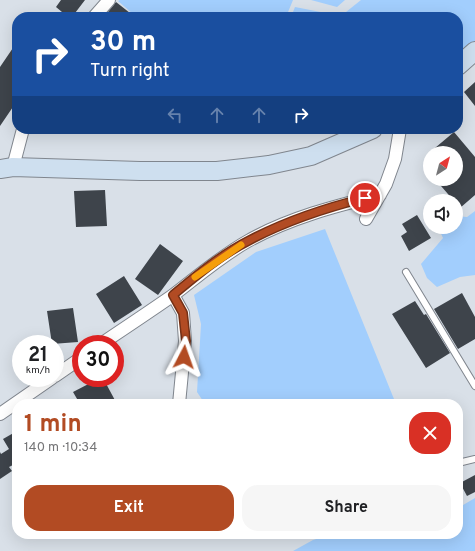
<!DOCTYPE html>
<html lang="en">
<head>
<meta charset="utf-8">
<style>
	body { margin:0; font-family:Overpass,sans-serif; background:#f6f6f6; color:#202124; height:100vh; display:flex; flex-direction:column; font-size:15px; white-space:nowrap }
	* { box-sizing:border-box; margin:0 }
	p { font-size:13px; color:#757577 }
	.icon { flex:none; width:22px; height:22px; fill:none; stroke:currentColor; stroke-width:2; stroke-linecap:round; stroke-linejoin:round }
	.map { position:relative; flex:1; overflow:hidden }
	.side { position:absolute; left:12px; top:399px; width:451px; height:140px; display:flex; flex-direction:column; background:#fff; border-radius:16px; box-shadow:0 4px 16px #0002 }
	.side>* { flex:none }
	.banner { position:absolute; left:12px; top:12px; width:451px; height:122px; border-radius:16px; box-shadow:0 4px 16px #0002; background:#1a4fa0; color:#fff; overflow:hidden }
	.needle { width:26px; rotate:36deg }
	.fabs { position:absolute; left:423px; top:146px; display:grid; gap:8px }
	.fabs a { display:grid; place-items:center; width:40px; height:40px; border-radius:50%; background:#fff; box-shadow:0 4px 16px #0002; font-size:20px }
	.speed { position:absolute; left:12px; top:335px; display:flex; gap:8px; font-size:20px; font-weight:700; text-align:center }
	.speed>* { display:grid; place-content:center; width:52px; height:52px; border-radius:50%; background:#fff; box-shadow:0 4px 16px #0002; line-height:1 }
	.speed small { font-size:10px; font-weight:400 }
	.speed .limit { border:6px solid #d22; background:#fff; color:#111 }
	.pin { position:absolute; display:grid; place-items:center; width:34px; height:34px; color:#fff; margin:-17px; border:2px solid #fff; border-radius:50%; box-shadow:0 1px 4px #0007 }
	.me { position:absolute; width:44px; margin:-22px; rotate:4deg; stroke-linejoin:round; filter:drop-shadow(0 0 3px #0008) }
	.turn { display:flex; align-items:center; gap:14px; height:84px; padding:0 12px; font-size:18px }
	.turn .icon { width:52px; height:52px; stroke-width:2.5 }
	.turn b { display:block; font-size:28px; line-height:34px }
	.lanes { display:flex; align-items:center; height:38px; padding:0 12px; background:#0003; justify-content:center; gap:20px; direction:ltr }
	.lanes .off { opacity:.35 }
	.round { display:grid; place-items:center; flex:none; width:42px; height:42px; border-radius:16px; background:#f6f6f6 }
	.summary { display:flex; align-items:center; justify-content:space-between; height:68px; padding:0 12px }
	h1 { font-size:24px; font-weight:700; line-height:30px; color:#b24b23 }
	.button { display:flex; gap:8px; margin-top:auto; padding:8px 12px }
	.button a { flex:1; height:46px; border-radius:16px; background:#b24b23; color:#fff; font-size:16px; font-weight:700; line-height:46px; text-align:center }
	.button a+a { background:#f6f6f6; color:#202124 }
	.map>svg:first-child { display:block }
	.green { fill:#a2cefd }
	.building { fill:#3e444b }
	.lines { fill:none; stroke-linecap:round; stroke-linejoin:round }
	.lane-casing { stroke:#80868e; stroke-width:8 }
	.street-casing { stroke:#80868e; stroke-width:14 }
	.secondary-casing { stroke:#80868e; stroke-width:20 }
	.lane { stroke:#fff; stroke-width:6 }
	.street { stroke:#fff; stroke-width:12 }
	.secondary { stroke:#cedfef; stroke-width:18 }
	.route-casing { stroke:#743117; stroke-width:10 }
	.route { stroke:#b24b23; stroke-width:7 }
	.slow { stroke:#f59e0b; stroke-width:7 }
</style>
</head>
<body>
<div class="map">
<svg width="475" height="551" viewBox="0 0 475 551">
	<rect width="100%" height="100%" fill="#d9e0e8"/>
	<path class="green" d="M 120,0 L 293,0 L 286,17 L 158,17 L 133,14 L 118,1 Z
		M 311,0 L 345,0 L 337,7 Z
		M 361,0 L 475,0 L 475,41 L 458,56 L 458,17 L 291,17 L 295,7 L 341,16 Z
		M 475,211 L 475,275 L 460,277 L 437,287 L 427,278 L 421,264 L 443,238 L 438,227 L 456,227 L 456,216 L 467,217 Z
		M 325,229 L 396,404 L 205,404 L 197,392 L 201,324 L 194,295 L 256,252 Z
		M 475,498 L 475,551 L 293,551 L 313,540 L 333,534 L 458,534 L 458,508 Z"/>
	<path class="building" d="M 61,0 L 85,0 L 72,17 L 68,17 L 56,7 Z
		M 116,2 L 135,17 L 104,17 Z
		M 17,42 L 17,101 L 0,126 L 0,67 Z
		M 475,82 L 475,106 L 464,92 Z
		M 454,132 L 475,157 L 475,195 L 460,208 L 456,201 L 454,201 L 435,179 L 456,179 L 456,153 L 429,153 Z
		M 105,190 L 107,226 L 76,227 L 74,191 Z
		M 417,215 L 431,238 L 409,251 L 401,236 L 407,232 L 402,224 Z
		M 160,244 L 183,261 L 158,295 L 135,279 Z
		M 124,276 L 142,305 L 114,323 L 96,294 Z
		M 462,293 L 475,317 L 475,339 L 458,349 L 434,309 Z
		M 415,301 L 424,315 L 426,314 L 450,353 L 426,368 L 392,314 Z
		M 73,308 L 78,342 L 52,344 L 47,311 Z
		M 100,378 L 103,378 L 117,404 L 80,404 L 73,392 Z
		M 17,431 L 17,463 L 9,467 L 12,471 L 0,479 L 0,452 L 1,454 L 9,449 L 3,439 Z
		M 475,475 L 475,492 L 467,496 L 460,483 Z"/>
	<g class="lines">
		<defs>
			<path id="lane" d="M 406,272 L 475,386
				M 458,463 L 475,459"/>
			<path id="street" d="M 94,17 L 109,0
				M 13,167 L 23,129
				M 366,219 L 386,184 L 395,159 L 400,129
				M 173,295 L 183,313 L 185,341 L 179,404
				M 101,344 C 125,328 149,312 172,296 C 197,277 221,256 248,241 C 289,218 335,206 380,195
				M 55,376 L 81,358
				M 0,414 L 52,378"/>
			<path id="secondary" d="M 458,66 L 475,51
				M 0,169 L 13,167 L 140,171 L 217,171 L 269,165 L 311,156 L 373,129"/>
		</defs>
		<use href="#lane" class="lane-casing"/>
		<use href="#street" class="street-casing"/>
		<use href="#secondary" class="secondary-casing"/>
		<use href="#lane" class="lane"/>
		<use href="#street" class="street"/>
		<use href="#secondary" class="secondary"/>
	</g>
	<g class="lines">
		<defs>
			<path id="route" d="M 184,357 L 186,341 L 183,313 L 173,295 C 197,275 222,254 250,240 C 286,221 325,208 365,198"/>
		</defs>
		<use href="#route" class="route-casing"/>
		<use href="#route" class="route"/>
		<path class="slow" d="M 195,277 L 241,245"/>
	</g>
</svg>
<div class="fabs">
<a><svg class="needle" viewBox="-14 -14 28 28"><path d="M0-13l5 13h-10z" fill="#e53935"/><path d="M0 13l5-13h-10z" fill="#757577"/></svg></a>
<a><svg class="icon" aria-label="sound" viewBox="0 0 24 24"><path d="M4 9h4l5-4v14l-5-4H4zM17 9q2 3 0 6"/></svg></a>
</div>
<div class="speed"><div>21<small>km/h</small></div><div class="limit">30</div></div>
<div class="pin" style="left:365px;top:198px;background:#d93025"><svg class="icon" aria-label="arrive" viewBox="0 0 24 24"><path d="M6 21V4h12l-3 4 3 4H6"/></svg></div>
<svg class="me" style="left:184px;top:357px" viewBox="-20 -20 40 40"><path d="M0-17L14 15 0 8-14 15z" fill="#b24b23" stroke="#fff" stroke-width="4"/></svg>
<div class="banner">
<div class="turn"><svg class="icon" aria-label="right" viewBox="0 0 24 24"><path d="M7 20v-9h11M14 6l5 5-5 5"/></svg><div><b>30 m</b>Turn right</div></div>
<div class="lanes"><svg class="icon off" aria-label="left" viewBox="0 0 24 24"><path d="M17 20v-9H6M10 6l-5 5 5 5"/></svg><svg class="icon off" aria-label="ahead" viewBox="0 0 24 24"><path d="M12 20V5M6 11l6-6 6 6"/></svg><svg class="icon off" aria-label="ahead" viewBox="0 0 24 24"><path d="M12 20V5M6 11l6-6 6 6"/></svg><svg class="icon" aria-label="right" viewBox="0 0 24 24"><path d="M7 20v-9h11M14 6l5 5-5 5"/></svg></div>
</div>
<section class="side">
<div class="summary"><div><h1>1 min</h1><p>140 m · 10:34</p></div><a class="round" style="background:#d93025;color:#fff"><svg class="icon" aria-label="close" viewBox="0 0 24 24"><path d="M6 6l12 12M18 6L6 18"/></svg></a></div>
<div class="button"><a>Exit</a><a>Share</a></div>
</section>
</div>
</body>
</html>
